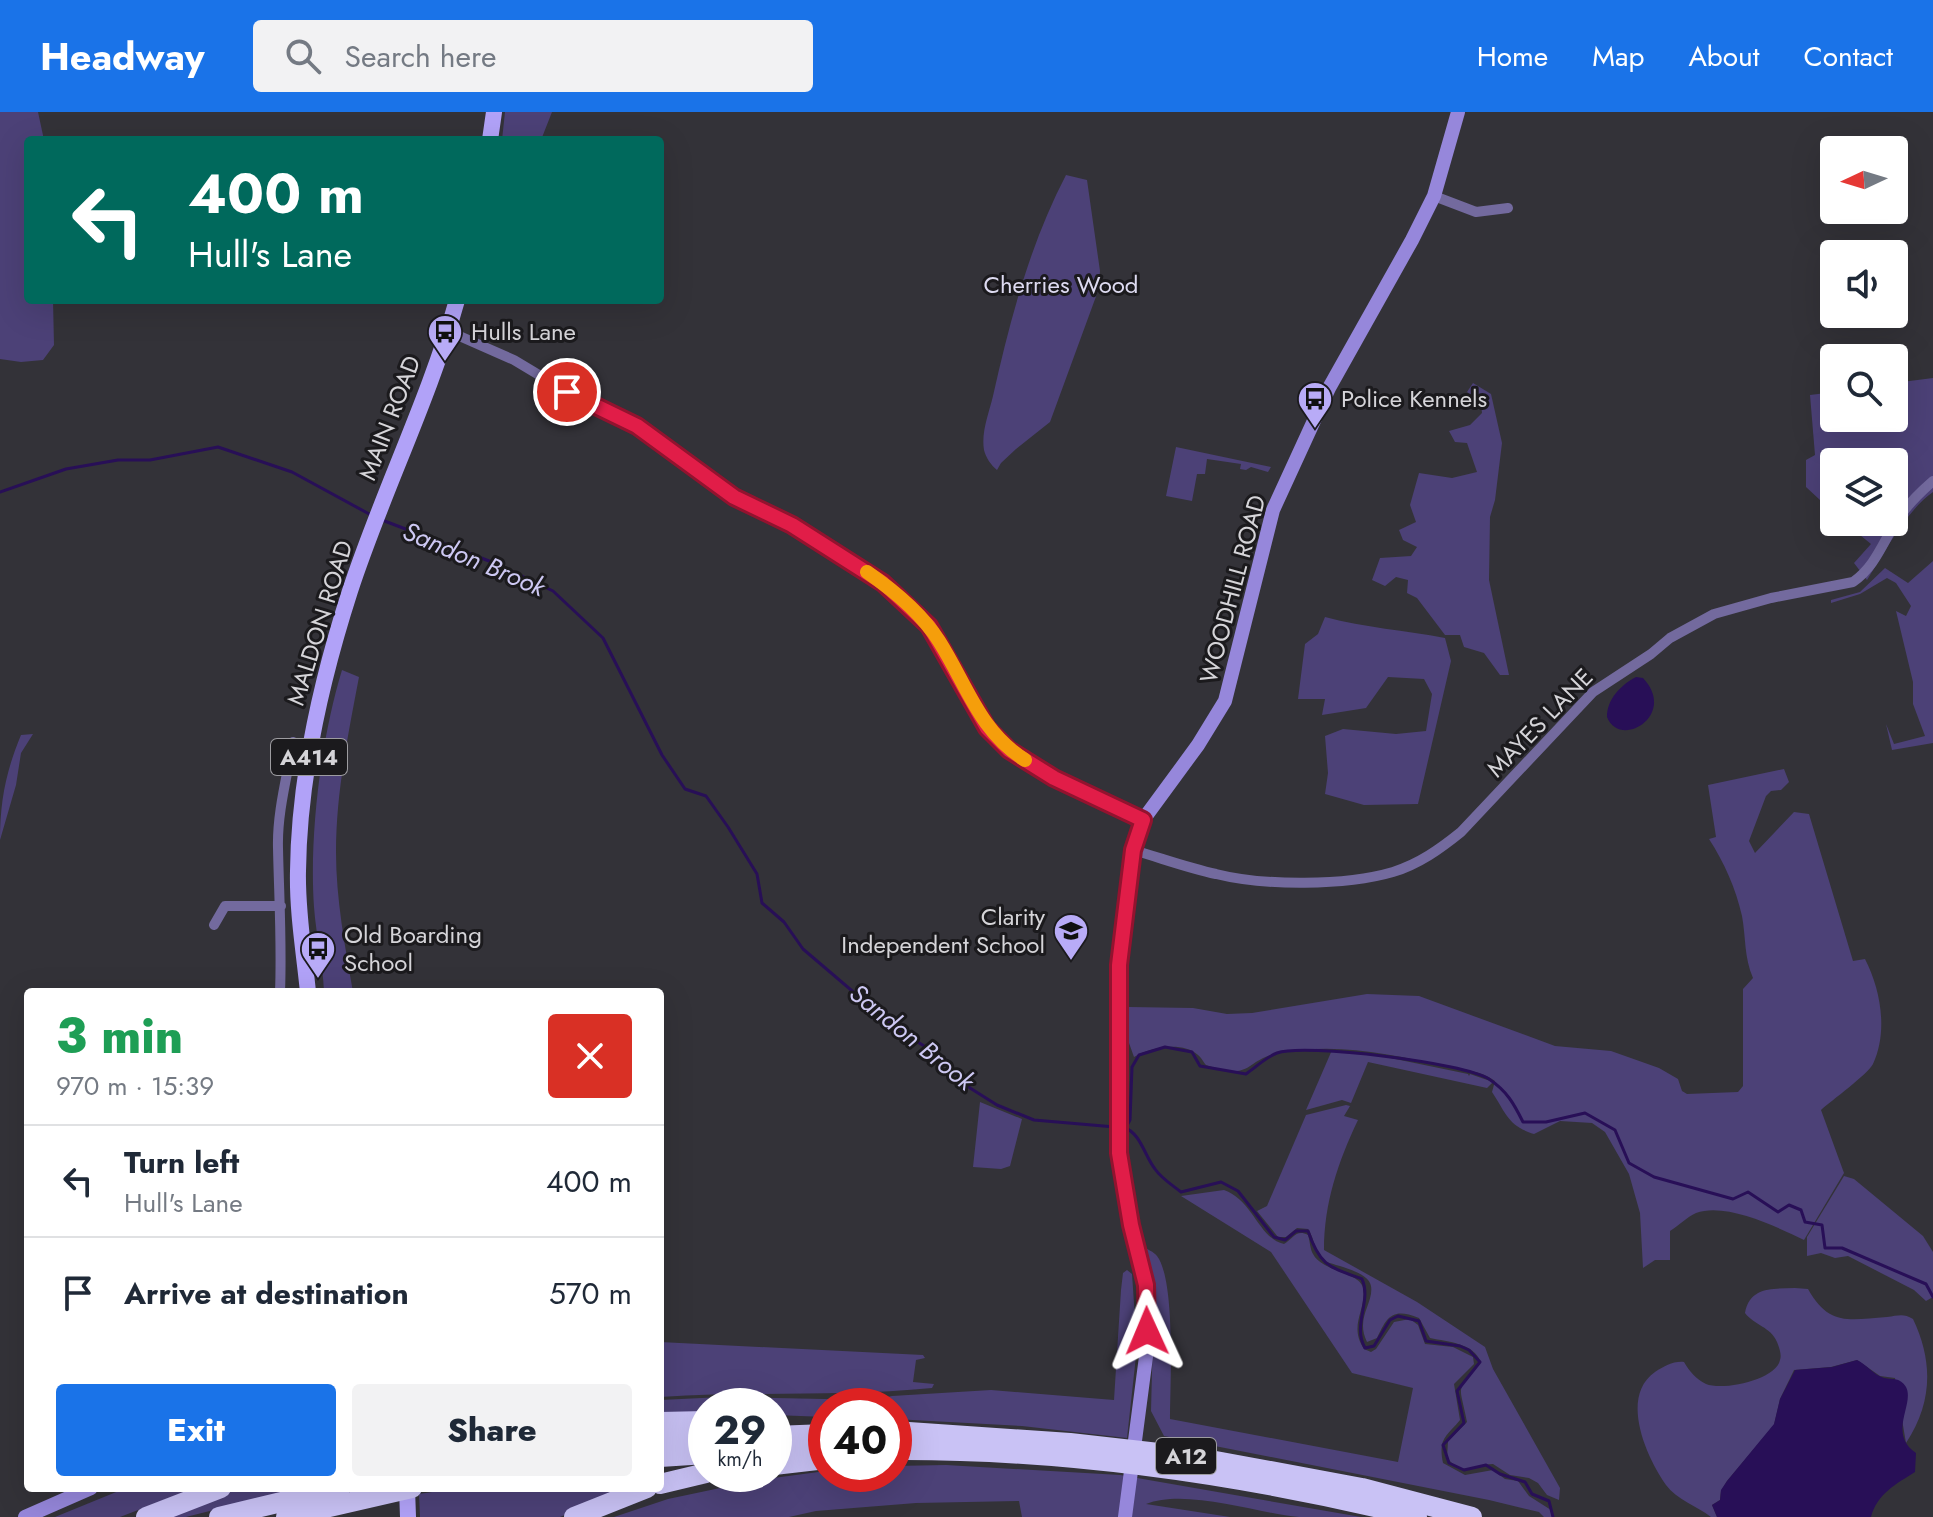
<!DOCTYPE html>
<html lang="en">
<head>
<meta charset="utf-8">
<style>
	body { margin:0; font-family:Jost,sans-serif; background:#f2f2f3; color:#1f2937; height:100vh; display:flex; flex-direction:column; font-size:30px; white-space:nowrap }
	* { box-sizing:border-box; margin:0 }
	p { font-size:26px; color:#747a83 }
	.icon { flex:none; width:44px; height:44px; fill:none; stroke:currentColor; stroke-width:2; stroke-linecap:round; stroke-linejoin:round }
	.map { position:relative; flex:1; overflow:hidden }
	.side { position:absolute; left:24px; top:876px; width:640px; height:504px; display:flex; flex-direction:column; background:#fff; border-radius:8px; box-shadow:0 8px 32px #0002 }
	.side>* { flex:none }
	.hud { position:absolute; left:24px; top:24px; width:640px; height:168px; border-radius:8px; box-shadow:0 8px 32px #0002; background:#00695c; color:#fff; overflow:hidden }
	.needle { width:52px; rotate:266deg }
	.buttons { position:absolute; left:1820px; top:24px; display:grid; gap:16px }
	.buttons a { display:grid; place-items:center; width:88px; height:88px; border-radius:8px; background:#fff; box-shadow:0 8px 32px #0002; font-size:40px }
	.speed { position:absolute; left:688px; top:1276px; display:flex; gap:16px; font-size:40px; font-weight:700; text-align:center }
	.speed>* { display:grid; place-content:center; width:104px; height:104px; border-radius:50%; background:#fff; box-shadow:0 8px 32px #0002; line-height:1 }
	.speed small { font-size:20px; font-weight:400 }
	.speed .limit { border:12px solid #d22; background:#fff; color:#111 }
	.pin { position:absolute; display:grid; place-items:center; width:68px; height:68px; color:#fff; margin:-34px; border:4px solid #fff; border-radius:50%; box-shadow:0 2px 8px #0007 }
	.me { position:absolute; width:88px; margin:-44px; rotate:359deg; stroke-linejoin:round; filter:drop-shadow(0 0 6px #0008) }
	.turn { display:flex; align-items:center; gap:28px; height:168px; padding:0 32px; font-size:36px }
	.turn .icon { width:104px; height:104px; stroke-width:2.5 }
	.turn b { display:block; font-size:56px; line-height:68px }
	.round { display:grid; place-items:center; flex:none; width:84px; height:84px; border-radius:8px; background:#f2f2f3 }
	.head { display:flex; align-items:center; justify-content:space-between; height:136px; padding:0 32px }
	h1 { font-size:48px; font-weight:800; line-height:60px; color:#1e9e55 }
	.cta { display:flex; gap:16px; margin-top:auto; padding:16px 32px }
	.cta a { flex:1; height:92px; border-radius:8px; background:#1a73e8; color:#fff; font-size:32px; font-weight:800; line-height:92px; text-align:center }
	.cta a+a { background:#f2f2f3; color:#1f2937 }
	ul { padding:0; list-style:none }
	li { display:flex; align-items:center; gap:24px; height:112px; padding:0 32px; border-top:2px solid #e0e1e3 }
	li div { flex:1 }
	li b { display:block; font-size:30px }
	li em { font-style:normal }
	header { display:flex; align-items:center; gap:48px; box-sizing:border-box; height:112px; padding:0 40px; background:#1a73e8; color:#fff }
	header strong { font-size:38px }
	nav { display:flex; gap:44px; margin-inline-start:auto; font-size:28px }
	.search { width:560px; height:72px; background:#f2f2f3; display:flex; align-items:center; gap:20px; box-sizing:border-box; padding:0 28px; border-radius:8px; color:#747a83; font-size:30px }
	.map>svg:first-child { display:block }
	.green { fill:#4c4177 }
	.water { fill:#280f57 }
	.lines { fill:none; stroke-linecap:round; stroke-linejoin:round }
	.stream { stroke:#280f57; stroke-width:3 }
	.street { stroke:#736a9e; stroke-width:10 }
	.secondary { stroke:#9687db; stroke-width:14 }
	.primary { stroke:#b1a2f8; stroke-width:16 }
	.highway { stroke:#c9c2f5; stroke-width:20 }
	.route-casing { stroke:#92132f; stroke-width:20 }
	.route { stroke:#e11d48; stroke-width:14 }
	.slow { stroke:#f59e0b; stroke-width:14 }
	.labels { text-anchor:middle; stroke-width:6; stroke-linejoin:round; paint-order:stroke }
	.shield { fill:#1b1a1d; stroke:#9d9ca0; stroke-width:2 }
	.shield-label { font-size:22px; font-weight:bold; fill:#d5d4d8 }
	.park-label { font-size:24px; fill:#dddaf0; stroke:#1b1a1d }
	.poi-label { font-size:24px; fill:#d5d4d8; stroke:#1b1a1d; text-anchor:start }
	.street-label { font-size:24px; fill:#d5d4d8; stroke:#1b1a1d }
	.water-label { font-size:26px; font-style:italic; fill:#cdc8f3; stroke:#1b1a1d }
</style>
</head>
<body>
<header>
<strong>Headway</strong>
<div class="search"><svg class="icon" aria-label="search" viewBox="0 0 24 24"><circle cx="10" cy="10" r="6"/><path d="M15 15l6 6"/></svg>Search here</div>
<nav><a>Home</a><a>Map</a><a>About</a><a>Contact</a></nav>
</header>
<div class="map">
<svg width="1933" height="1405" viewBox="0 0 1933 1405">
	<rect width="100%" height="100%" fill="#333238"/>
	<path class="green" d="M 0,0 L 38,0 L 44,28 L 28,28 L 28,188 L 53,188 L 54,233 L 43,248 L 21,250 L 0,247 Z
		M 505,0 L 552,0 L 541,28 L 502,28 Z
		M 1066,63 L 1087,68 L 1100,159 L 1098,179 L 1050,310 L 1016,337 L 1001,351 L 997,358 C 991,353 986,346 984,338 C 981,320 989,301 993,284 C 1010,208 1030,132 1066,63 Z
		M 1933,266 L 1933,380 C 1907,398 1884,441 1867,468 L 1854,451 L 1871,432 L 1844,410 L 1894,410 L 1894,350 L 1834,350 L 1834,401 L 1806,375 L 1806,348 L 1815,343 L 1810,283 L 1834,280 L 1834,306 L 1894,306 L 1894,271 Z
		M 1473,271 L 1491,282 L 1502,331 L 1495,388 L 1490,405 L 1489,468 L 1509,563 L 1500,563 L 1484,541 L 1464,535 L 1460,523 L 1445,523 L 1417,486 L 1407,481 L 1408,468 L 1396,465 L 1385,474 L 1372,468 L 1380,446 L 1411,444 L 1417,435 L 1403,428 L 1399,418 L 1416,410 L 1410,393 L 1419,361 L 1452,366 L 1477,360 L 1467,331 L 1455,330 L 1449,319 L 1470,313 L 1482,301 L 1481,291 L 1467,280 Z
		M 1176,335 L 1271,355 L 1268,360 L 1251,355 L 1246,358 L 1240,357 L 1241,352 L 1207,347 L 1205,362 L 1197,362 L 1192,389 L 1166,384 Z
		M 1933,449 L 1933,631 L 1892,638 L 1886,612 L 1894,632 L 1925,624 L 1913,592 L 1913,570 L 1896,499 L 1906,504 L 1911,494 L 1896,471 L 1887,466 L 1860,482 L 1831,491 L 1831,488 L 1860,480 L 1885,456 L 1908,471 Z
		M 1325,505 C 1365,516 1405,518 1445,526 L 1451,549 L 1418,692 L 1364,693 L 1325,682 L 1328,661 L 1325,624 L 1343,617 L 1396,622 L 1426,619 L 1432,582 L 1424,567 L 1388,565 L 1366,596 L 1322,603 L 1325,587 L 1298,587 L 1305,532 L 1318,522 Z
		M 342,558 L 359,565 C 348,623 336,681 336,740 C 336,787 345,834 353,880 L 324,880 C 323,851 316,823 314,795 C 309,723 321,627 342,558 Z
		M 33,622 L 21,641 L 16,673 L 0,728 C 0,689 6,659 21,623 Z
		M 1784,657 L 1789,670 L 1781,678 L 1771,679 L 1766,684 L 1749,729 L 1755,741 L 1794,700 L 1809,702 L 1853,849 L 1865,847 C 1881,878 1888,920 1873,952 C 1868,962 1831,989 1821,998 L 1844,1061 L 1804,1128 C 1777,1115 1726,1090 1696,1101 C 1687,1105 1678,1114 1670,1119 L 1670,1148 L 1655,1148 L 1643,1156 L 1640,1101 L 1629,1062 L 1605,1020 L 1592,1011 L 1560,1009 L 1534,1022 C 1508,1014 1506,1001 1492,980 L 1495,969 C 1479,958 1464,958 1445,954 C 1390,942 1336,930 1280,941 C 1243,947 1255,970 1206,953 C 1203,950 1202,946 1198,943 C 1183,929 1150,935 1134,945 L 1129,931 L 1129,895 L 1193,896 L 1227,902 L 1252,901 L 1367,882 L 1419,884 L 1555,934 L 1611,939 L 1659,956 L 1678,967 L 1682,979 L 1687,982 L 1738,980 L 1743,974 L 1743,877 L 1753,866 C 1744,845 1746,826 1742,804 C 1736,777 1724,750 1709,727 L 1716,725 L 1708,673 Z
		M 1332,938 L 1371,942 L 1468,962 L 1469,964 L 1470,962 L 1493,970 L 1487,976 L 1368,950 L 1351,991 L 1342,988 L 1306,998 Z
		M 980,990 L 1022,1007 L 1010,1054 L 1001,1057 L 973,1055 Z
		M 1346,993 L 1350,994 L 1344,1004 L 1358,1008 C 1338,1050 1324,1091 1324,1138 L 1417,1190 L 1485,1235 L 1493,1257 L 1560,1376 L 1559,1388 L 1547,1383 L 1538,1371 L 1529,1366 L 1510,1363 L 1493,1352 C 1474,1352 1464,1366 1447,1346 L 1448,1329 L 1467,1310 C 1459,1269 1455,1283 1481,1250 C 1473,1231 1449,1230 1430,1226 L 1419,1206 C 1392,1195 1387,1205 1377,1226 L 1367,1230 C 1355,1206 1374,1191 1371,1174 C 1369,1160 1337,1154 1327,1150 C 1315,1144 1315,1127 1308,1117 L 1297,1116 L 1286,1125 L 1278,1125 L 1257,1099 L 1267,1094 L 1306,1003 Z
		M 1844,1064 L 1854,1067 L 1923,1124 L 1933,1140 L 1933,1185 L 1926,1189 L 1914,1178 L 1848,1144 L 1835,1146 L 1821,1141 L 1807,1144 L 1807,1125 Z
		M 1224,1078 C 1253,1088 1259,1127 1284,1132 C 1294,1126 1296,1117 1308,1123 C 1310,1129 1310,1137 1313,1142 C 1322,1160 1360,1160 1363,1176 C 1367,1198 1348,1213 1364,1237 L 1371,1240 L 1376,1237 L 1394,1210 L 1410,1207 L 1418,1213 L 1425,1232 L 1453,1235 L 1473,1245 L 1474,1252 L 1454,1272 L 1460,1308 C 1446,1325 1438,1326 1443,1351 L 1465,1363 L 1493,1358 L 1505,1367 L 1518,1369 L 1529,1384 L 1551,1398 L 1552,1405 L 1544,1405 L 1539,1400 L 1489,1388 L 1164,1324 L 1151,1299 L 1153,1221 L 1142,1134 C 1147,1137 1154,1140 1157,1144 C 1176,1169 1170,1273 1170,1307 L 1398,1350 L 1413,1276 L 1352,1261 L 1271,1140 L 1181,1084 Z
		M 1127,1158 L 1132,1162 L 1137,1235 L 1127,1326 L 1022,1314 L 894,1307 L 894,1294 L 826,1294 L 826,1305 L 774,1303 L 774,1294 L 706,1294 L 706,1303 L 660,1304 L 660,1288 L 723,1285 L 874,1288 L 892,1284 L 991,1278 L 1114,1288 L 1121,1178 L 1123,1161 Z
		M 1795,1176 L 1808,1177 C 1829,1214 1848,1208 1887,1205 C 1898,1204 1903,1201 1913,1207 C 1933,1249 1933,1290 1906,1331 L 1895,1266 L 1880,1264 L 1857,1248 L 1831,1255 L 1794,1258 L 1780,1287 L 1774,1313 L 1727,1369 L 1721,1379 L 1720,1388 L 1712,1393 L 1717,1405 L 1711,1405 C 1697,1394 1677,1388 1666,1373 C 1647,1346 1619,1285 1655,1260 C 1665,1254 1673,1249 1684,1250 C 1689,1259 1696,1267 1706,1272 C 1723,1279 1776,1268 1780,1248 C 1782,1243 1779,1235 1777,1230 C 1771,1215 1754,1213 1745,1201 C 1750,1174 1773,1177 1795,1176 Z
		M 660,1230 L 923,1243 L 925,1246 L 916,1248 L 913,1270 L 934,1272 L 932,1276 C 842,1285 751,1279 660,1285 Z
		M 946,1353 L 1120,1363 L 1361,1405 C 1341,1405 1319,1405 1299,1405 C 1256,1401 1186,1376 1146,1392 L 1230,1405 L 1022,1405 L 1019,1389 L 916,1391 L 816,1399 L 789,1405 L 614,1405 L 668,1387 L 758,1368 L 826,1359 L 826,1362 L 894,1362 L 894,1354 Z
		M 126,1376 L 195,1376 L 120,1405 L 55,1405 Z
		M 233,1376 L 301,1376 L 186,1405 L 157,1405 Z
		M 458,1376 L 629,1376 L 560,1405 L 420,1405 L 419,1382 Z"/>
	<path class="water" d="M 1636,565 L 1643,566 C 1678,603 1620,638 1607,605 C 1607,587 1621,573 1636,565 Z
		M 1857,1248 C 1867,1253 1874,1263 1884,1266 C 1893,1268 1900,1265 1906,1275 C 1915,1292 1887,1321 1916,1341 L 1915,1360 C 1896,1372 1877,1382 1871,1405 L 1717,1405 L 1712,1393 L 1720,1388 L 1721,1378 L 1727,1369 L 1774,1312 L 1780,1287 L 1795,1258 L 1832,1255 Z"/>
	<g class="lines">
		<path class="stream" d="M 0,380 L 66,357 L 118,348 L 150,348 L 218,335 L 292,360 L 371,403
			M 382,408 L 497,452 L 553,479 L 603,526 L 662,643 L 685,677 L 706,684 L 728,715 L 757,762 L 762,791 L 784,810 L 803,837 L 898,918 L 934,940 L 970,976 L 997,993 L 1034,1008 L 1115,1015
			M 1123,1015 C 1141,1021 1144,1043 1155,1057 C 1161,1066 1172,1073 1181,1080 L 1221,1070 L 1238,1079 L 1274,1125 L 1285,1128 L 1296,1119 L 1308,1119 C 1320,1154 1329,1155 1362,1167 C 1372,1189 1352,1213 1365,1236 L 1374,1234 L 1390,1208 L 1398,1204 L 1419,1209 L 1426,1229 L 1460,1234 L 1469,1238 L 1480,1250 L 1457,1279 L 1464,1311 L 1443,1333 L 1449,1351 L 1464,1358 L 1486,1353 L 1500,1362 L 1525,1370 L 1532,1382 L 1549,1389 L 1553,1405
			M 1126,1015 L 1130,1008 L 1132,955 L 1139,943 L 1165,935 L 1192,940 L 1200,954 L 1246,962 C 1255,956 1266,945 1277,941 C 1305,931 1465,951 1489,967 C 1507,979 1514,992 1523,1010 L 1546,1010 L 1585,1001 L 1615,1018 L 1629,1051 L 1654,1065 L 1733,1087 L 1748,1080 L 1778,1100 L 1789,1093 L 1801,1098 L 1805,1110 L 1822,1113 L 1825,1136 L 1842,1136 L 1926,1172 L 1933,1185"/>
		<path class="street" d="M 1434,84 L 1476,100 L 1508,96
			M 448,219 L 514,248 L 589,293 L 637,314 L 734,385 L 792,413 L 883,471 L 929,514 L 995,625 C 1041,667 1093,677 1143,708
			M 1133,738 C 1161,746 1188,756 1216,762 C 1264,774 1345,774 1393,760 C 1419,752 1440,737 1461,720 L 1593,580 L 1651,542 L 1670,526 L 1714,502 L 1771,486 L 1853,470 C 1874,455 1881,435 1894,413 C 1904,396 1918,382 1933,369
			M 214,813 L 225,794 L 281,794
			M 280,880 C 282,832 279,784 278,736 C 277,701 287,665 293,630"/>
		<path class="secondary" d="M 25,1405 L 91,1376
			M 1125,1405 L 1147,1237 L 1148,1201 L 1146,1173 L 1131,1113 L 1119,1041 L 1119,853 L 1125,794 L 1133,738 L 1143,708 L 1198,633 L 1225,589 L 1273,398 L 1329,276 L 1412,128 L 1434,84 L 1458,0"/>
		<path class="primary" d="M 490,28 L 494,0
			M 308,880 C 304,840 297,799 298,759 C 299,664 321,569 350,479 C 382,381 429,288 457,188
			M 407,1376 L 408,1405"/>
		<path class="highway" d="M 660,1310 L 706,1309
			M 894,1319 L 1070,1331 L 1194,1345 L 1362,1376 L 1472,1405
			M 774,1324 L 826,1322
			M 660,1330 L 706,1327
			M 774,1338 L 806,1338
			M 894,1338 C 1070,1337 1246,1363 1417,1405
			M 660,1345 L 706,1342
			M 774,1353 L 826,1347
			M 660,1372 L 706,1361
			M 146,1405 L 221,1376
			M 219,1405 L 340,1376
			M 286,1405 L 412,1376
			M 574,1405 L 647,1376"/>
	</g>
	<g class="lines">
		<defs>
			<path id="route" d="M 567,280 L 637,314 L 734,385 L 792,413 L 883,471 L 929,514 L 987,616 L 1009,638 L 1054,666 L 1143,708 L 1133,738 L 1119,853 L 1119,1041 L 1131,1113 L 1146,1173 L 1147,1219"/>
		</defs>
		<use href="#route" class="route-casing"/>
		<use href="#route" class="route"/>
		<path class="slow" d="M 867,460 C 893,478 922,502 939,529 C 967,573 979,619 1025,648"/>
	</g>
	<defs>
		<symbol id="bus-pin" viewBox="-11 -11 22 30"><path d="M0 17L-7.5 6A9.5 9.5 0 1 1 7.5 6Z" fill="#b8abf7" stroke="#1b1a1d"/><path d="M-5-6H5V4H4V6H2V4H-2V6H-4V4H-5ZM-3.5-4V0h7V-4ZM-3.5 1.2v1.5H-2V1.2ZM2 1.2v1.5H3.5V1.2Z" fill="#111"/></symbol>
		<symbol id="school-pin" viewBox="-11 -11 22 30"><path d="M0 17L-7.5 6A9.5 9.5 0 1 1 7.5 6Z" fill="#b8abf7" stroke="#1b1a1d"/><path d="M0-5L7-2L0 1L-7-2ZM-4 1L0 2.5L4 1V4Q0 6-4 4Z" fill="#111"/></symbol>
	</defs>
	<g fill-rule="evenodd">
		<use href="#bus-pin" x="425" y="200" width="40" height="54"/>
		<use href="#bus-pin" x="1295" y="267" width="40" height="54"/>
		<use href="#school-pin" x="1051" y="799" width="40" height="54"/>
		<use href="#bus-pin" x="298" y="817" width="40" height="54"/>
	</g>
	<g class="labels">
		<g class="shield">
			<rect x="271" y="627" width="76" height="36" rx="6"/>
			<rect x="1156" y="1326" width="60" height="36" rx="6"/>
		</g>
		<g class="shield-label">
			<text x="309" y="653">A414</text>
			<text x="1186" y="1352">A12</text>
		</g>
		<g class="park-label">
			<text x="1061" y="181">Cherries Wood</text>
		</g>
		<g class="poi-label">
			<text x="471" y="228">Hulls Lane</text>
			<text x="1341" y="295">Police Kennels</text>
			<text x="1045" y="813" text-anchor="end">Clarity<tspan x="1045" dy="28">Independent School</tspan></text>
			<text x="344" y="831">Old Boarding<tspan x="344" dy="28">School</tspan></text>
		</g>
		<g class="street-label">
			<text transform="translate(390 306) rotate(-69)" y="8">MAIN ROAD</text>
			<text transform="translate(1233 477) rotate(-75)" y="8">WOODHILL ROAD</text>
			<text transform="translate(320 511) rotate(-73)" y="8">MALDON ROAD</text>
			<text transform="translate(1540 611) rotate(-46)" y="8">MAYES LANE</text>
		</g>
		<g class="water-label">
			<text transform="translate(474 447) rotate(23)" y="9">Sandon Brook</text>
			<text transform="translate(912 925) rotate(39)" y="9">Sandon Brook</text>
		</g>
	</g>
</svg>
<div class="buttons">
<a><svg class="needle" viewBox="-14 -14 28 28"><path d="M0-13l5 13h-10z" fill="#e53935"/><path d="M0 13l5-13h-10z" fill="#747a83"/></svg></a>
<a><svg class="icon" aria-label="sound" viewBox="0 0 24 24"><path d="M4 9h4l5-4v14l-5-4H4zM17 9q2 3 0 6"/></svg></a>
<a><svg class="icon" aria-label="search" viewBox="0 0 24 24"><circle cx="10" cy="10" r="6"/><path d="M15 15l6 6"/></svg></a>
<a><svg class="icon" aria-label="layers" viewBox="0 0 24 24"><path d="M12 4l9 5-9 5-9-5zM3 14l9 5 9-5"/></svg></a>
</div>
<div class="speed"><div>29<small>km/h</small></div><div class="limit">40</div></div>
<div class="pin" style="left:567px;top:280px;background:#d93025"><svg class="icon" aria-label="arrive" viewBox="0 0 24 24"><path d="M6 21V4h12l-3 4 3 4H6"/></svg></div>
<svg class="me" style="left:1147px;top:1219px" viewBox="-20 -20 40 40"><path d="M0-17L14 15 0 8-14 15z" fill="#e11d48" stroke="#fff" stroke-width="4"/></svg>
<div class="hud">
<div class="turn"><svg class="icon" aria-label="left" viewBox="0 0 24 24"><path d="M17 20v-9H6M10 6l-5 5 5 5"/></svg><div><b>400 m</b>Hull's Lane</div></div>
</div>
<section class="side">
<div class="head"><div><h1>3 min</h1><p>970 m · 15:39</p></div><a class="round" style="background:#d93025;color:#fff"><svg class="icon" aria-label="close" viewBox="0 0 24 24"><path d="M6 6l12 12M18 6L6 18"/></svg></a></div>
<ul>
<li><svg class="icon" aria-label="left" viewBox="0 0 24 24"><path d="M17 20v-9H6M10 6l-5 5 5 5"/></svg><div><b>Turn left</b><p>Hull's Lane</p></div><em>400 m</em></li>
<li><svg class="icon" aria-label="arrive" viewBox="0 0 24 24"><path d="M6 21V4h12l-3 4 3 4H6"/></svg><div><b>Arrive at destination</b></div><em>570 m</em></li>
</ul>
<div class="cta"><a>Exit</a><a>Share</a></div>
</section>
</div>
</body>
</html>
